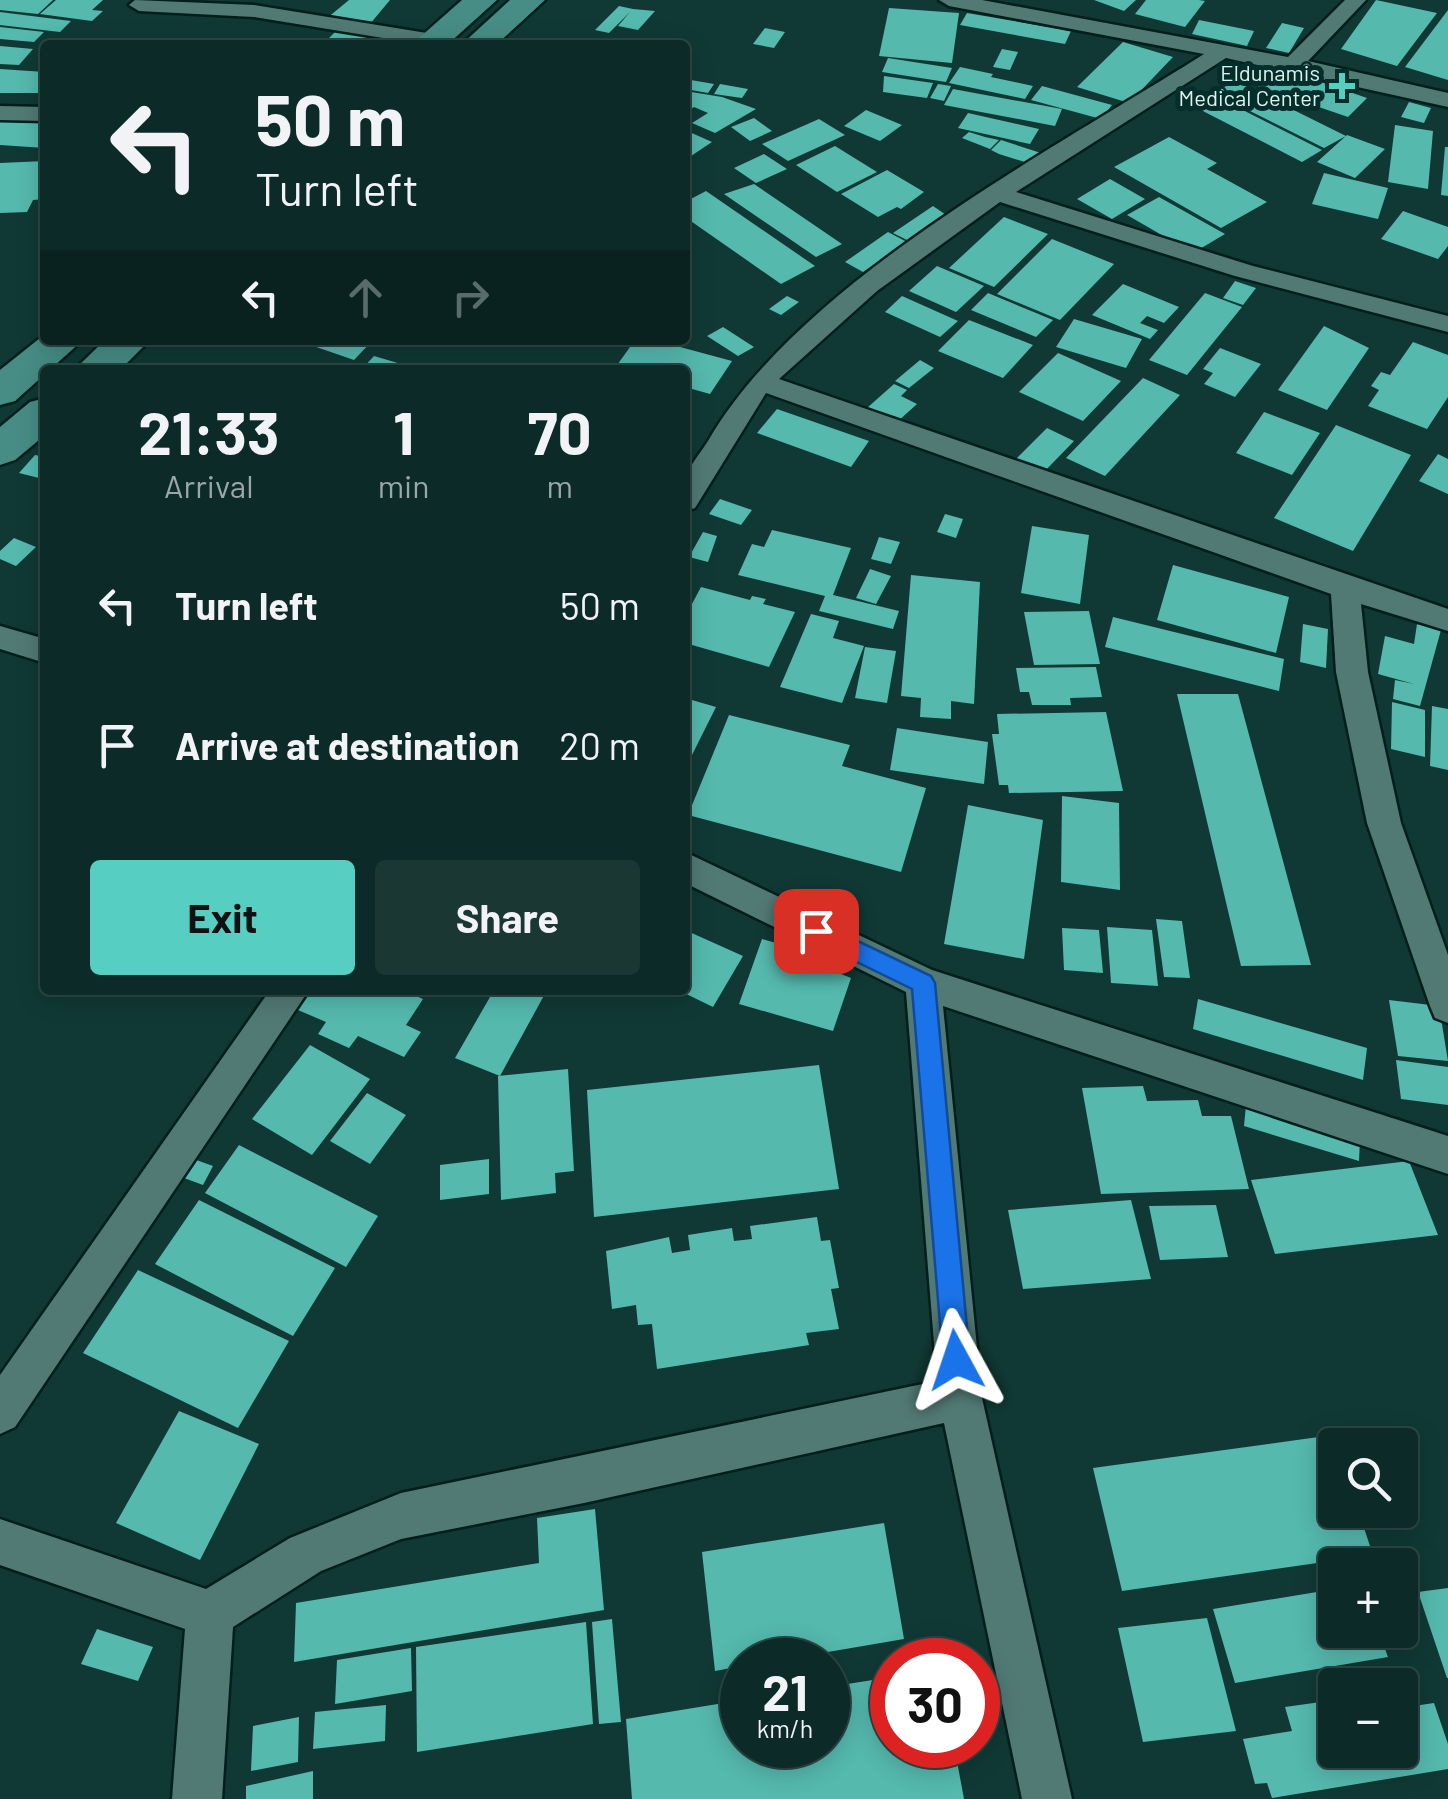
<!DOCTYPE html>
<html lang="en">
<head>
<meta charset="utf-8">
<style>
	body { margin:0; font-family:Barlow,sans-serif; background:#1a3734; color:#f1f3f6; height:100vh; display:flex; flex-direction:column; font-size:38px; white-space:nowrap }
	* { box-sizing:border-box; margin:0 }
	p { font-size:32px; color:#9aa7a8 }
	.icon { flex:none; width:55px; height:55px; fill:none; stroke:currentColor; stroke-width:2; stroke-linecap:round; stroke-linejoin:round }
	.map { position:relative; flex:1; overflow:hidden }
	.side { position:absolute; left:40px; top:365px; width:650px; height:630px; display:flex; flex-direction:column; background:#0c2b28; border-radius:10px; box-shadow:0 5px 25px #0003,0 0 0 2px #2c4745 }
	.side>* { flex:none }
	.top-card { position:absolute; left:40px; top:40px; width:650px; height:305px; border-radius:10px; box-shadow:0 5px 25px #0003,0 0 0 2px #2c4745; background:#0c2b28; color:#f1f3f6; overflow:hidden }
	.tools { position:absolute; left:1318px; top:1428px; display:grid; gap:20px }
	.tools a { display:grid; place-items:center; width:100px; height:100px; border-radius:10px; background:#0c2b28; box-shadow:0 5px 25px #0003,0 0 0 2px #2c4745; font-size:50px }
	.speed { position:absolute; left:720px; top:1638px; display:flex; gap:20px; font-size:50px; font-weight:700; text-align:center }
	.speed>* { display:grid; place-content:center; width:130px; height:130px; border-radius:50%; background:#0c2b28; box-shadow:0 5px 25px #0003,0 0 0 2px #2c4745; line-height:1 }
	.speed small { font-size:25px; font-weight:400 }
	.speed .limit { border:15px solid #d22; background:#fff; color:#111 }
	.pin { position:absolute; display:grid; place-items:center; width:85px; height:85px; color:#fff; margin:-42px; border-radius:20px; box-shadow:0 5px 15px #0006 }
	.me { position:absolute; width:110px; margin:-55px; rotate:355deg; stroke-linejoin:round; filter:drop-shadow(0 0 8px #0008) }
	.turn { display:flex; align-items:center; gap:35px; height:210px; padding:0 50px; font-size:45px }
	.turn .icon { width:130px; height:130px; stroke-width:2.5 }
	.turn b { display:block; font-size:70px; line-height:85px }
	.lanes { display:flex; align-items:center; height:95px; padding:0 50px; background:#0003; justify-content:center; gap:50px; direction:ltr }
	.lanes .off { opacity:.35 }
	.eta { display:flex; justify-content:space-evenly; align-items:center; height:170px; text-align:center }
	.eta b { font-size:60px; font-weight:700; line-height:70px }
	.action { display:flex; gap:20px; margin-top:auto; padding:20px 50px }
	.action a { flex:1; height:115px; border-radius:10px; background:#57cec2; color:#111; font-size:40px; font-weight:700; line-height:115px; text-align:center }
	.action a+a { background:#1a3734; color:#f1f3f6 }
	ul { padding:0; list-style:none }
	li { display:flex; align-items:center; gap:30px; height:140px; padding:0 50px }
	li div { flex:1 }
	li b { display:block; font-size:38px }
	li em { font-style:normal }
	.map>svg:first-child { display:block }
	.building { fill:#55b9ae }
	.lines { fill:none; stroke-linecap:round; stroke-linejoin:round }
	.street-casing { stroke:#011f1c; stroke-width:5 }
	.primary-casing { stroke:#011f1c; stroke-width:5 }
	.street { fill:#527a75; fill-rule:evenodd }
	.primary { fill:#478d85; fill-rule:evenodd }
	.route { fill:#1a73e8; stroke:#114b97; stroke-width:2.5 }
	.poi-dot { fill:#57cec2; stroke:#032e2b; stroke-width:4 }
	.labels { text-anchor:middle; stroke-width:10; stroke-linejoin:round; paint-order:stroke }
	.far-poi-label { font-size:22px; fill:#ddf2ef; stroke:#032e2b; text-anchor:end }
</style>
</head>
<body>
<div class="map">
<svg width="1448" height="1799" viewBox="0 0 1448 1799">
	<rect width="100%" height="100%" fill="#103935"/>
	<path class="building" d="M 0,0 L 53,0 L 38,14 L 0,10 Z
		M 56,0 L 103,0 L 92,10 L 103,11 L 92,21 L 40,14 Z
		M 349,0 L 390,0 L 370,24 L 326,19 Z
		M 1094,0 L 1136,0 L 1124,11 Z
		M 1146,0 L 1199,0 L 1205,1 L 1185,27 L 1135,14 Z
		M 1376,0 L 1437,13 L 1397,66 L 1341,49 Z
		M 619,6 L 633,9 L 655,11 L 638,30 L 618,26 L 630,12 L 609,33 L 595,30 Z
		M 889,8 L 959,13 L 952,63 L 879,56 Z
		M 1448,10 L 1448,80 L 1405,67 Z
		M 0,12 L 71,21 L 60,32 L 0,25 Z
		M 967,13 L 1071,31 L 1065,44 L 960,25 Z
		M 1199,20 L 1254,31 L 1247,46 L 1192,34 Z
		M 1282,23 L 1304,28 L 1289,53 L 1266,48 Z
		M 341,26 L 387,34 L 376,45 L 328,39 Z
		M 0,27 L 44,32 L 34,42 L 0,39 Z
		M 765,28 L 785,32 L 774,48 L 753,44 Z
		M 1123,42 L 1173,57 L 1129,103 L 1077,87 Z
		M 0,46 L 33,49 L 19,65 L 0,64 Z
		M 1002,49 L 1018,52 L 1010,70 L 993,67 Z
		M 888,58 L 952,68 L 946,82 L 882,72 Z
		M 1260,61 L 1367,98 L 1348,117 L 1240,80 Z
		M 960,67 L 993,74 L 991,77 L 1033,86 L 1025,99 L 949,83 Z
		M 0,69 L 45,72 L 45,93 L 0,93 Z
		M 884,76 L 933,83 L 927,98 L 883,92 Z
		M 685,79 L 714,84 L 708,93 L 685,89 Z
		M 1235,81 L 1346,136 L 1324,148 L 1214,93 Z
		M 720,84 L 748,89 L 742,98 L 714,94 Z
		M 938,84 L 951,86 L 944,101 L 930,98 Z
		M 1042,86 L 1112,105 L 1101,119 L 1031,100 Z
		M 953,89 L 1062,109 L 1055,126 L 944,105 Z
		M 685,91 L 722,97 L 756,109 L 715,133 L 692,123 L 708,113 L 694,107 L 685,113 Z
		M 1217,97 L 1322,150 L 1302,162 L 1197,108 Z
		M 1409,102 L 1431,108 L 1424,123 L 1401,117 Z
		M 866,110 L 902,125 L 880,141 L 844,126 Z
		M 968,113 L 1039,129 L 1030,144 L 958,128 Z
		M 0,117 L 45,123 L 45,148 L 0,145 Z
		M 754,118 L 772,131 L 750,141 L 731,127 Z
		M 819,119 L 845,135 L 788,161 L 762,144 Z
		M 1395,125 L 1433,131 L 1428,189 L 1388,182 Z
		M 685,130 L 712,142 L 685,160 Z
		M 969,132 L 985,137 L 999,140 L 990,149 L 962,138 Z
		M 1347,135 L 1385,149 L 1355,178 L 1317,162 Z
		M 1169,137 L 1217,163 L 1207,169 L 1267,202 L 1221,228 L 1114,167 Z
		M 1001,140 L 1041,153 L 1031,164 L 999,154 L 991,150 Z
		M 835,146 L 877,172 L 837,192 L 796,165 Z
		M 1445,147 L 1448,147 L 1448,196 L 1441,195 Z
		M 764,154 L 787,169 L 756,183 L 734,168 Z
		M 45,161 L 40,182 L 45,182 L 45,199 L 33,200 L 27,212 L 0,213 L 0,163 Z
		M 887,170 L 924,192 L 901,209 L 897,207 L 878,217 L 841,194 Z
		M 1324,173 L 1388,188 L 1378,219 L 1312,204 Z
		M 1110,179 L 1145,199 L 1112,219 L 1077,199 Z
		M 754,184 L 842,244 L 816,257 L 724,194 Z
		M 706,191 L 815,266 L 781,284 L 685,217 L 685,202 Z
		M 1159,197 L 1225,234 L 1193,253 L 1127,215 Z
		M 933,206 L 952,219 L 915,244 L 893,233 Z
		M 1403,211 L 1448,227 L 1448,246 L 1438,259 L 1381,239 Z
		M 1004,217 L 1048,234 L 994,287 L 949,268 Z
		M 888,232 L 907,242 L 863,272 L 845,262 Z
		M 1052,239 L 1114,264 L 1060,320 L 997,294 Z
		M 937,266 L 984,286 L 956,312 L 909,291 Z
		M 1235,281 L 1256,288 L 1243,305 L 1223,298 Z
		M 1123,284 L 1179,307 L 1164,323 L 1147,316 L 1140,323 L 1158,330 L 1150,339 L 1092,315 Z
		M 988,293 L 1053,320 L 1036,337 L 971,310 Z
		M 1205,293 L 1242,307 L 1187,375 L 1149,360 Z
		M 787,296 L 799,302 L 781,315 L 769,309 Z
		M 902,296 L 958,321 L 940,337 L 885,312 Z
		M 1074,319 L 1142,339 L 1126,368 L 1056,347 Z
		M 969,320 L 1033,345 L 1003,378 L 938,351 Z
		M 1324,326 L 1369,348 L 1327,410 L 1278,390 Z
		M 723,327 L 754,347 L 738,356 L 707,336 Z
		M 296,340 L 373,340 L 354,360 Z
		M 635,340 L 654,340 L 732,361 L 710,394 L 685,387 L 685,370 L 615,368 Z
		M 1413,342 L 1448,355 L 1448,397 L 1427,429 L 1368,406 L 1379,390 L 1371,386 L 1381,372 L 1390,375 Z
		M 1220,348 L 1261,364 L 1235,397 L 1204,384 L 1213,373 L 1203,369 Z
		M 1058,353 L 1121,381 L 1083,421 L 1019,392 Z
		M 374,356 L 418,369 L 418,370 L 361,370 Z
		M 920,360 L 934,368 L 909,388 L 895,381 Z
		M 1143,378 L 1180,395 L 1105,476 L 1066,458 Z
		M 894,384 L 907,390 L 901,396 L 917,404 L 897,422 L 867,408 Z
		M 777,409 L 869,441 L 851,467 L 757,433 Z
		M 1264,412 L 1320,433 L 1292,475 L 1236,453 Z
		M 1336,425 L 1411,455 L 1353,551 L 1274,518 Z
		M 1047,428 L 1074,441 L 1042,474 L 1015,460 Z
		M 1438,454 L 1448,459 L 1448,494 L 1419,481 Z
		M 35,455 L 45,457 L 45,471 L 39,478 L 19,473 Z
		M 720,499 L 752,510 L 741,525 L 709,514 Z
		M 945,514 L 963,519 L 956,538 L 937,532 Z
		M 1032,526 L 1089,535 L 1080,604 L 1021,593 Z
		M 772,530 L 851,548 L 833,595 L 899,611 L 893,629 L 819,611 L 825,596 L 738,575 L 752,544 L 764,547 Z
		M 703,532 L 717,536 L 708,562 L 689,557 Z
		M 879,537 L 900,542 L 891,564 L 871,559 Z
		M 14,538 L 36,547 L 16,566 L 0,559 L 0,551 Z
		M 1173,565 L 1289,597 L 1276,653 L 1157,620 Z
		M 870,569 L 891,576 L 876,604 L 856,598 Z
		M 911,575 L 980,582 L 974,704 L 951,701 L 951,719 L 920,717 L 921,698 L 901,696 Z
		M 701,587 L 750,600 L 752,596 L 766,599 L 763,604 L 795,612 L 769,667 L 685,643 L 685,617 Z
		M 1089,611 L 1100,664 L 1034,665 L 1024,612 Z
		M 811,614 L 839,621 L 833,638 L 864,646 L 842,703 L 780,687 Z
		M 1113,617 L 1284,659 L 1279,691 L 1105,647 Z
		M 1303,624 L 1328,629 L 1326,668 L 1300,662 Z
		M 1417,624 L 1441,630 L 1420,706 L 1393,699 L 1395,680 L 1414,684 L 1378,674 L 1385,636 L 1414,644 Z
		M 865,647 L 896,651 L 887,703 L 855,698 Z
		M 1096,667 L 1102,697 L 1070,698 L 1071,705 L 1032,705 L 1029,692 L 1020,692 L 1016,668 Z
		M 1177,694 L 1238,694 L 1311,965 L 1241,966 Z
		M 685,698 L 716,707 L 685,769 Z
		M 1392,702 L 1425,710 L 1425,757 L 1391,749 Z
		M 1432,706 L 1448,709 L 1448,770 L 1430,766 Z
		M 1106,712 L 1123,791 L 1009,793 L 1008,785 L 999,785 L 992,734 L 999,734 L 997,714 Z
		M 729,715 L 850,745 L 842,766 L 926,788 L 901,872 L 688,815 Z
		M 897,728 L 988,742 L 984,784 L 890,770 Z
		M 1062,796 L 1119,803 L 1120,890 L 1061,882 Z
		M 968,805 L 1043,820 L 1024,959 L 944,944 Z
		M 1156,919 L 1182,921 L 1190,978 L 1164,977 Z
		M 1107,927 L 1152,930 L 1158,986 L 1111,983 Z
		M 1062,928 L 1099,930 L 1103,973 L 1064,970 Z
		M 685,930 L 743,956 L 713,1007 L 678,990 L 685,990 Z
		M 762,939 L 794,948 L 791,954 L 851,978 L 833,1031 L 739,1004 Z
		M 311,990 L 402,990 L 423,999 L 406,1025 L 421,1032 L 404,1057 L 358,1036 L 349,1048 L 318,1034 L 326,1022 L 298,1010 Z
		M 494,990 L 547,990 L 500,1076 L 455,1058 Z
		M 1198,999 L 1367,1048 L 1363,1080 L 1193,1029 Z
		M 1389,1000 L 1439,1006 L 1448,1061 L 1398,1056 Z
		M 310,1045 L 370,1079 L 312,1155 L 252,1119 Z
		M 1396,1060 L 1448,1067 L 1448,1105 L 1401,1099 Z
		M 819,1065 L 839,1189 L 594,1217 L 587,1090 Z
		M 568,1069 L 574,1171 L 555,1173 L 556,1193 L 501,1200 L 498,1076 Z
		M 1143,1086 L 1147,1101 L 1198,1100 L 1202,1116 L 1231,1116 L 1249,1189 L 1101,1194 L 1082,1088 Z
		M 367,1093 L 406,1115 L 370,1164 L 330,1141 Z
		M 1246,1105 L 1360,1139 L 1359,1161 L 1244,1126 Z
		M 239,1145 L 378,1216 L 346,1267 L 205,1193 Z
		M 188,1157 L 213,1166 L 203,1185 L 176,1175 Z
		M 489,1159 L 489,1194 L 440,1200 L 440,1165 Z
		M 1409,1161 L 1438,1235 L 1275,1254 L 1251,1180 Z
		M 199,1200 L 335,1268 L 293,1336 L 155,1264 Z
		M 1131,1200 L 1151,1279 L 1023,1289 L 1008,1210 Z
		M 1216,1205 L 1228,1257 L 1160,1260 L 1149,1206 Z
		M 817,1217 L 821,1241 L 830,1240 L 839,1288 L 831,1289 L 839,1329 L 806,1333 L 809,1345 L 657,1369 L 652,1324 L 638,1325 L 636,1305 L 612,1309 L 606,1251 L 669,1237 L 672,1253 L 690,1250 L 688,1235 L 732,1228 L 734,1241 L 752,1239 L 750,1226 Z
		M 138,1270 L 289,1341 L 238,1428 L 83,1353 Z
		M 179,1411 L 259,1444 L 200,1560 L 116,1523 Z
		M 1333,1435 L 1335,1510 L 1358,1510 L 1373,1555 L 1122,1591 L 1093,1468 Z
		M 595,1509 L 604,1610 L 294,1662 L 296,1603 L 539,1563 L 537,1518 Z
		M 884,1523 L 904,1639 L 781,1660 L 742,1660 L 742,1666 L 715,1671 L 702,1552 Z
		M 1448,1588 L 1448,1678 L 1447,1678 L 1418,1592 Z
		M 1335,1589 L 1335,1630 L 1378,1630 L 1388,1657 L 1235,1683 L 1213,1609 Z
		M 1207,1618 L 1236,1731 L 1143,1742 L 1118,1628 Z
		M 612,1619 L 621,1722 L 599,1724 L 592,1622 Z
		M 586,1622 L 593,1724 L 417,1752 L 416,1647 Z
		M 97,1629 L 153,1647 L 138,1681 L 81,1664 Z
		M 411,1648 L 412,1691 L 335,1704 L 337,1660 Z
		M 892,1677 L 892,1745 L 954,1745 L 964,1799 L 632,1799 L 626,1719 L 742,1700 L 742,1745 L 828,1745 L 828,1687 Z
		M 1335,1700 L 1335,1750 L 1400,1750 L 1400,1708 L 1434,1703 L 1448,1744 L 1448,1769 L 1272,1798 L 1267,1783 L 1255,1784 L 1243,1739 L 1292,1731 L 1285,1707 Z
		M 386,1705 L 385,1741 L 313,1749 L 315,1712 Z
		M 299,1717 L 298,1762 L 251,1771 L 253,1726 Z
		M 313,1771 L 313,1799 L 246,1799 L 246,1786 Z"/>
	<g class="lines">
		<defs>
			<path id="street" d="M 135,0 L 254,5 L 433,34 L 443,40 L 426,45 L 254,17 L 139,11 L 129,5 Z
				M 939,0 L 982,0 L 1288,57 L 1345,0 L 1366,0 L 1308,61 L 1448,93 L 1448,107 L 1226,58 L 1016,192 L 1253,266 L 1448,316 L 1448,332 L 1235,276 L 1000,202 L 877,291 L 779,379 L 1448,609 L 1448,631 L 1361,604 L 1368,672 L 1401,823 L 1448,955 L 1448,1023 L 1435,1018 L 1430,1006 L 1367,823 L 1336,672 L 1331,594 L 766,393 L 695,508 L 685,511 C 685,502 683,489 685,480 C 688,467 701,452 708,441 C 800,282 1049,152 1204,54 L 949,6 Z
				M 0,106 L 45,107 L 45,121 L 0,120 Z
				M 0,626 L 45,639 L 45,663 L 0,649 Z
				M 685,852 L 932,970 L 1448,1136 L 1448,1174 L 943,1006 L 982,1398 L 1072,1799 L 1022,1799 L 944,1423 L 584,1503 L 401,1539 L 321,1571 L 233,1627 L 222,1799 L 172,1799 L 185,1629 L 0,1565 L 0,1519 L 206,1589 L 290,1538 L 401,1493 L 937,1381 L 906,992 L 685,883 Z
				M 270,990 L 309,990 L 15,1427 L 0,1434 L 0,1375 Z"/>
			<path id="primary" d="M 462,0 L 497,0 L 447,45 L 411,45 Z
				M 510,0 L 545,0 L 496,45 L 461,45 Z
				M 45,334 L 45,340 L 83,340 L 15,401 L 0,405 L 0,370 Z
				M 105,340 L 150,340 L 120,370 L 74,370 Z
				M 45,398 L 45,435 L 15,460 L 0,465 L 0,427 L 30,402 Z"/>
		</defs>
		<use href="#street" class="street-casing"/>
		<use href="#primary" class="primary-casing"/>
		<use href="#street" class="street"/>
		<use href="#primary" class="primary"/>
	</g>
	<path class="route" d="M 816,921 L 931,976 L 935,983 L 970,1360 L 966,1370 L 956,1374 L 947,1370 L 943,1360 L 912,989 L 808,938 L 805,931 Z"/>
	<path class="poi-dot" d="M1337 71h10v10h10v10h-10v10h-10v-10h-10v-10h10z"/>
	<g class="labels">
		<g class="far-poi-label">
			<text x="1320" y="81">Eldunamis<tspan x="1320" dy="25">Medical Center</tspan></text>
		</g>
	</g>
</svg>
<div class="tools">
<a><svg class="icon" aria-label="search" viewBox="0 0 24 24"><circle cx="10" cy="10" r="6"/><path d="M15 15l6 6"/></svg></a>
<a>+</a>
<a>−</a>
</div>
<div class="speed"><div>21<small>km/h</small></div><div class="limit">30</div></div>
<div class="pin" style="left:816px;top:931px;background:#d93025"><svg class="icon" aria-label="arrive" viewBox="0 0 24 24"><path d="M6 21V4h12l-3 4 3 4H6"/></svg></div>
<svg class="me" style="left:956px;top:1360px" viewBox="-20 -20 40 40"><path d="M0-17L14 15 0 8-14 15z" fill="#1a73e8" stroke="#fff" stroke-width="4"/></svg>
<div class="top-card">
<div class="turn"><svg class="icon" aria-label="left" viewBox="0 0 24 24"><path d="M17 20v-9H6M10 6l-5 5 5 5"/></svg><div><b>50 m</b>Turn left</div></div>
<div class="lanes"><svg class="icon" aria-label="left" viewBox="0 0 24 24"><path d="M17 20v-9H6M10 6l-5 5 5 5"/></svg><svg class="icon off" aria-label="ahead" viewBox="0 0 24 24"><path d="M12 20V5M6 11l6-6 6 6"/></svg><svg class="icon off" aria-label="right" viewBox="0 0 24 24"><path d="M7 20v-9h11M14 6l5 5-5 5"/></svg></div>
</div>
<section class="side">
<div class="eta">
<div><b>21:33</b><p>Arrival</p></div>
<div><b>1</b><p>min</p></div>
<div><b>70</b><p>m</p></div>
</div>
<ul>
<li><svg class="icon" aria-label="left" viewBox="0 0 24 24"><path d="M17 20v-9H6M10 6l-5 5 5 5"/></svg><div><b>Turn left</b></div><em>50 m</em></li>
<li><svg class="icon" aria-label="arrive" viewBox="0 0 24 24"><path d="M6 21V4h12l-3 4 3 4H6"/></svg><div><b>Arrive at destination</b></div><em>20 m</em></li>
</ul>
<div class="action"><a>Exit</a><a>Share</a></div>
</section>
</div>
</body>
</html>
